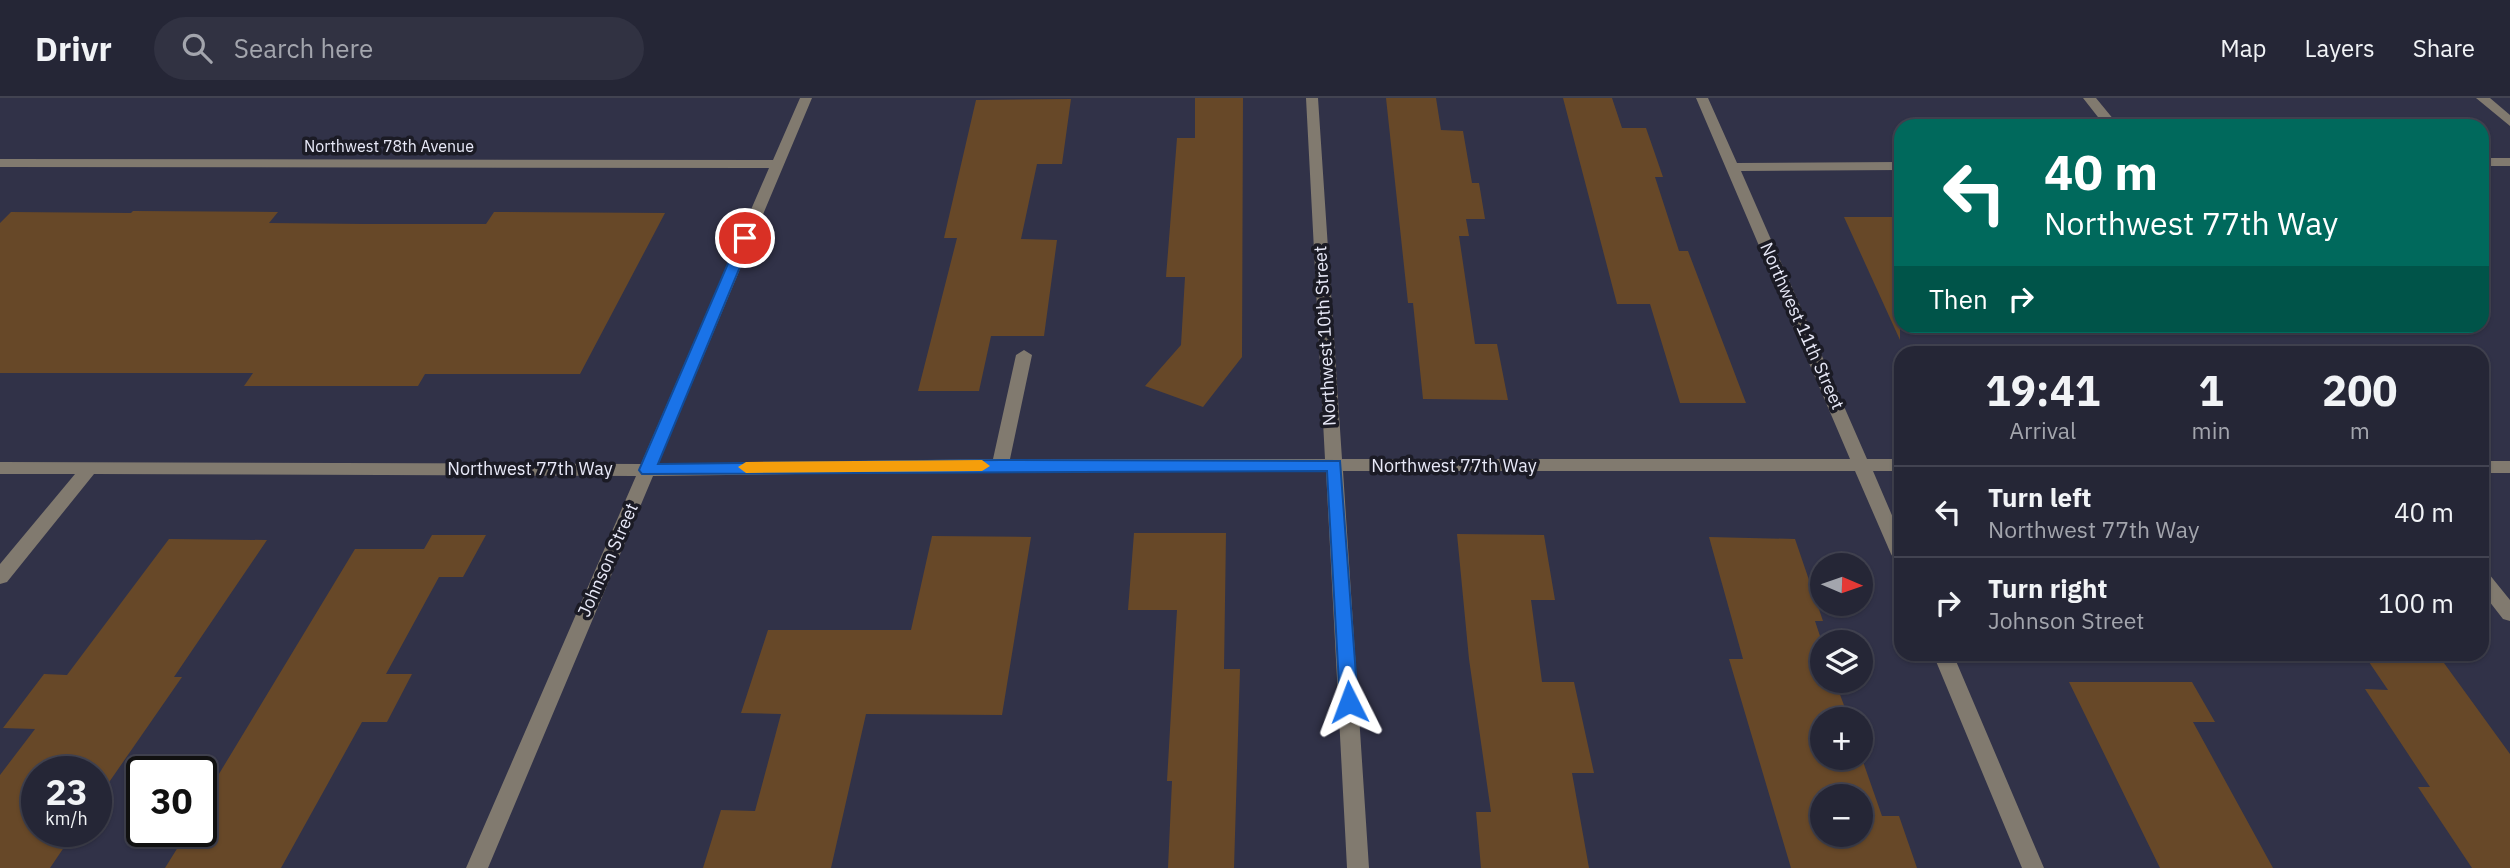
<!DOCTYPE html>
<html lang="en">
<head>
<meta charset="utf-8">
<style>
	body { margin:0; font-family:"IBM Plex Sans",sans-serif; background:#313242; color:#f1f3f6; height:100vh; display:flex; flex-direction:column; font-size:26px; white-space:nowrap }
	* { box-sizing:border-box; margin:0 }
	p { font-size:23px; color:#a3a5ad }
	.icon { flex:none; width:38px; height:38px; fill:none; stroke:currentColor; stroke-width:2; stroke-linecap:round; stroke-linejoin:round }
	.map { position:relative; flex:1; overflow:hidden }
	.details { position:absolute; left:1894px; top:248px; width:595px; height:315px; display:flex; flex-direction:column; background:#252636; border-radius:21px; box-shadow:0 2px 5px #0004,0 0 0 2px #424351 }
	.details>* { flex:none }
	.top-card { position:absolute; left:1894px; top:21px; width:595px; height:214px; border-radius:21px; box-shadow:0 2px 5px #0004,0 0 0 2px #424351; background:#00695c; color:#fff; overflow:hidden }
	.needle { width:46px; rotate:92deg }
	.fabs { position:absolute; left:1810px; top:455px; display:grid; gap:14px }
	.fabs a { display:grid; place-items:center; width:63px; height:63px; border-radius:50%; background:#252636; box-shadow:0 2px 5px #0004,0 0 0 2px #424351; font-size:35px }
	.speed { position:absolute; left:21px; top:658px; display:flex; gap:14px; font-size:35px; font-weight:700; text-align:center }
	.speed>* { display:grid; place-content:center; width:91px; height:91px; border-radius:50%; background:#252636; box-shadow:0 2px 5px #0004,0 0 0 2px #424351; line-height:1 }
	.speed small { font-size:18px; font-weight:400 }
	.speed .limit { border:4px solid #111; border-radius:10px; background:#fff; color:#111 }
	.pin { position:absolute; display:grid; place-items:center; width:60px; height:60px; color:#fff; margin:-30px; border:4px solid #fff; border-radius:50%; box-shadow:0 2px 7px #0007 }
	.me { position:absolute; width:77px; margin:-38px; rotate:357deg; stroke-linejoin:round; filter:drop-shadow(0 0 5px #0008) }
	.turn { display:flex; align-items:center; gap:24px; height:147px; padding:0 35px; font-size:32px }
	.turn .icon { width:91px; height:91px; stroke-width:2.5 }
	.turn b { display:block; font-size:49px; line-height:60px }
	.then { display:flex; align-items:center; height:66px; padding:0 35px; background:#0003; gap:14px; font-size:26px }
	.eta { display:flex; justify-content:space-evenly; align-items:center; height:119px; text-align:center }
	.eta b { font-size:42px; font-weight:700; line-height:49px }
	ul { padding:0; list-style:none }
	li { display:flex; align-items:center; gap:21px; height:91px; padding:0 35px; border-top:2px solid #424351 }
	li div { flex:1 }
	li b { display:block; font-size:26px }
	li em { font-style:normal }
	header { display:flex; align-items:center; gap:42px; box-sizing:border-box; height:98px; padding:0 35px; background:#252636; border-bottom:2px solid #424351 }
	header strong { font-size:33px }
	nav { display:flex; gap:38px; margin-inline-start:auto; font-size:24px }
	.search { width:490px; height:63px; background:#313242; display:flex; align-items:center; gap:18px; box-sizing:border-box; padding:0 24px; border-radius:38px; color:#a3a5ad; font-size:26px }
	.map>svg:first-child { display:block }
	.building { fill:#674828; fill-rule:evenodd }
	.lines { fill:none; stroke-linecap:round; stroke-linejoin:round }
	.minor { fill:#817a6f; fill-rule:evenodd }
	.route { fill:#1a73e8; stroke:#114b97; stroke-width:2 }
	.slow { fill:#f59e0b }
	.labels { text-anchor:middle; stroke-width:7; stroke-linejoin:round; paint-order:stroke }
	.far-street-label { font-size:16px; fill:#e8e9f8; stroke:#1b1b25 }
	.street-label { font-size:18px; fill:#e8e9f8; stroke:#1b1b25 }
</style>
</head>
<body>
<header>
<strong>Drivr</strong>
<div class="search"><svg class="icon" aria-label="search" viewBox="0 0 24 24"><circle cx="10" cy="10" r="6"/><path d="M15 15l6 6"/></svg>Search here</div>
<nav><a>Map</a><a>Layers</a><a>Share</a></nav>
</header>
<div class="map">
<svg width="2510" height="770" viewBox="0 0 2510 770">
	<rect width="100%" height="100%" fill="#313248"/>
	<path class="building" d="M 1195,0 L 1243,0 L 1242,259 L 1203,309 L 1145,288 L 1181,247 L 1185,179 L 1166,179 L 1177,40 L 1195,40 Z
		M 1386,0 L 1436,0 L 1441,32 L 1463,33 L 1472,85 L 1479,85 L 1485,121 L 1466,121 L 1469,138 L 1459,138 L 1475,246 L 1497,246 L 1508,302 L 1423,301 L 1413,205 L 1408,205 Z
		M 1563,0 L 1612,0 L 1622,30 L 1646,30 L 1663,79 L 1655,79 L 1679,153 L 1688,153 L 1746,305 L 1680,305 L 1650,206 L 1617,206 Z
		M 1071,1 L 1062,66 L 1037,66 L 1021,141 L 1057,142 L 1044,238 L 991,238 L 979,293 L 918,293 L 957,140 L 944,140 L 976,2 Z
		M 133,113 L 278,114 L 269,125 L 364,126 L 486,126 L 494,114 L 665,115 L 580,276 L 425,276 L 418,288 L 244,288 L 253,275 L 0,275 L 0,125 L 11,114 L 131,115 Z
		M 1844,119 L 1900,119 L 1900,242 Z
		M 1134,435 L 1226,435 L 1224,571 L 1240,571 L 1234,770 L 1168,770 L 1172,683 L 1167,683 L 1177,512 L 1128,512 Z
		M 1457,436 L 1544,437 L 1555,502 L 1531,502 L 1542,584 L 1574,584 L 1594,675 L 1572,675 L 1589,770 L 1481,770 L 1476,714 L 1491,714 L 1469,561 Z
		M 432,437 L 486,437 L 463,479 L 439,479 L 386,576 L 412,576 L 387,624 L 362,624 L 281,770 L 165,770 L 188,733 L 201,733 L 201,711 L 205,705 L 202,704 L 355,451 L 424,451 Z
		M 932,438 L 1031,439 L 1002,617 L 866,616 L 831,770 L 703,770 L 721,712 L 755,713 L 781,616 L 741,615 L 768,532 L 911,532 Z
		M 1709,439 L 1795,441 L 1823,523 L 1815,523 L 1822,544 L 1822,583 L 1835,583 L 1849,621 L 1822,621 L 1822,660 L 1860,660 L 1860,655 L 1882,718 L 1899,718 L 1917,770 L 1791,770 L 1729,561 L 1743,561 ZM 1822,698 L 1860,698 L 1860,737 L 1822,737 Z
		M 169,441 L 267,442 L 174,579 L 182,579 L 96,703 L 96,674 L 37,674 L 37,733 L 75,733 L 50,770 L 0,770 L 0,677 L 35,631 L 3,630 L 44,576 L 67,577 Z
		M 2369,564 L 2444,565 L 2510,656 L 2510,770 L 2472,770 L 2418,689 L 2430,689 L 2365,591 L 2388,592 Z
		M 2069,584 L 2192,584 L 2215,624 L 2193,624 L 2273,770 L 2160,770 Z"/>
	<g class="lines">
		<path class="minor" d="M 800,0 L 812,0 L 658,366 L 993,361 L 1016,257 L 1024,252 L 1032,257 L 1010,361 L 1325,361 L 1306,0 L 1318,0 L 1342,361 L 1850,361 L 1696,0 L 1708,0 L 1737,65 L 1900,64 L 1900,72 L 1741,73 L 1867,361 L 1900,361 L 1900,373 L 1873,373 L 1900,436 L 1900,463 L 1894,461 L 1891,456 L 1855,373 L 1343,373 L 1369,770 L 1347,770 L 1326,373 L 1000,373 L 653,378 L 488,770 L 466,770 L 636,378 L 94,376 L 7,484 L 0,486 L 0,466 L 75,376 L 0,376 L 0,364 L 641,366 L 769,70 L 0,69 L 0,61 L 773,62 Z
			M 2083,0 L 2096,0 L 2119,28 L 2105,28 Z
			M 2476,0 L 2490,0 L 2510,17 L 2510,28 Z
			M 2482,60 L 2510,60 L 2510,68 L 2482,68 Z
			M 2482,363 L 2510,363 L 2510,375 L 2482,375 Z
			M 2482,474 L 2489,476 L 2510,502 L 2510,523 L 2503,521 L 2482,494 Z
			M 1933,556 L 1953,556 L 2044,770 L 2022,770 Z"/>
	</g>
	<path class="route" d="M 745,136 L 752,140 L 658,366 L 1000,362 L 1340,363 L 1358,604 L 1355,610 L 1349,612 L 1342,610 L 1340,604 L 1327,373 L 642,376 L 639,372 L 739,140 Z"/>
	<path class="slow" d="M 982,362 L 990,368 L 982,373 L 746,375 L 738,369 L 746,364 Z"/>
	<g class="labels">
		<g class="far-street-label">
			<text x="389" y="54">Northwest 78th Avenue</text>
		</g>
		<g class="street-label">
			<text transform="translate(1802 228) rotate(66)" y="6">Northwest 11th Street</text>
			<text transform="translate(1325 238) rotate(-93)" y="6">Northwest 10th Street</text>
			<text x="1454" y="374">Northwest 77th Way</text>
			<text x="530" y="377">Northwest 77th Way</text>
			<text transform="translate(608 462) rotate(-66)" y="6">Johnson Street</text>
		</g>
	</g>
</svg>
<div class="fabs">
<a><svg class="needle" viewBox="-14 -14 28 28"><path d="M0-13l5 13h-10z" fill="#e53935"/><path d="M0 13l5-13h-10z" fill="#a3a5ad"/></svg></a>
<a><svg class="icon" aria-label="layers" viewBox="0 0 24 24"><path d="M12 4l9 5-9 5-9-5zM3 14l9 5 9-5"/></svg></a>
<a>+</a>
<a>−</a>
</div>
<div class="speed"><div>23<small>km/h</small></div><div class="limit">30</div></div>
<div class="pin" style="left:745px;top:140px;background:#d93025"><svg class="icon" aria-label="arrive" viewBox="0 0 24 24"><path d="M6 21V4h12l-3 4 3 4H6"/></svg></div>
<svg class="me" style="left:1349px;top:604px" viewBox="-20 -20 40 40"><path d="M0-17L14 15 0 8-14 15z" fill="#1a73e8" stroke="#fff" stroke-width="4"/></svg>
<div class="top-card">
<div class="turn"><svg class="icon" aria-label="left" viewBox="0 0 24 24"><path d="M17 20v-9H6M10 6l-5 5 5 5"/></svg><div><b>40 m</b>Northwest 77th Way</div></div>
<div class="then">Then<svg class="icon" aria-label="right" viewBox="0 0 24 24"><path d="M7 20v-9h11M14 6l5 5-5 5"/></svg></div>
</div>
<section class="details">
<div class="eta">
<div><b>19:41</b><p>Arrival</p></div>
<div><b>1</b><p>min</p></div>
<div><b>200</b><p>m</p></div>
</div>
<ul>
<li><svg class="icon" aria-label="left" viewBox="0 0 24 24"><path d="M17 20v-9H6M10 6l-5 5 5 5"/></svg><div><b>Turn left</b><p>Northwest 77th Way</p></div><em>40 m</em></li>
<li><svg class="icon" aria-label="right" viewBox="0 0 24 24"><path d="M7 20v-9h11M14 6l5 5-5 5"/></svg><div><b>Turn right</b><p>Johnson Street</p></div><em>100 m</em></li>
</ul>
</section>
</div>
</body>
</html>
